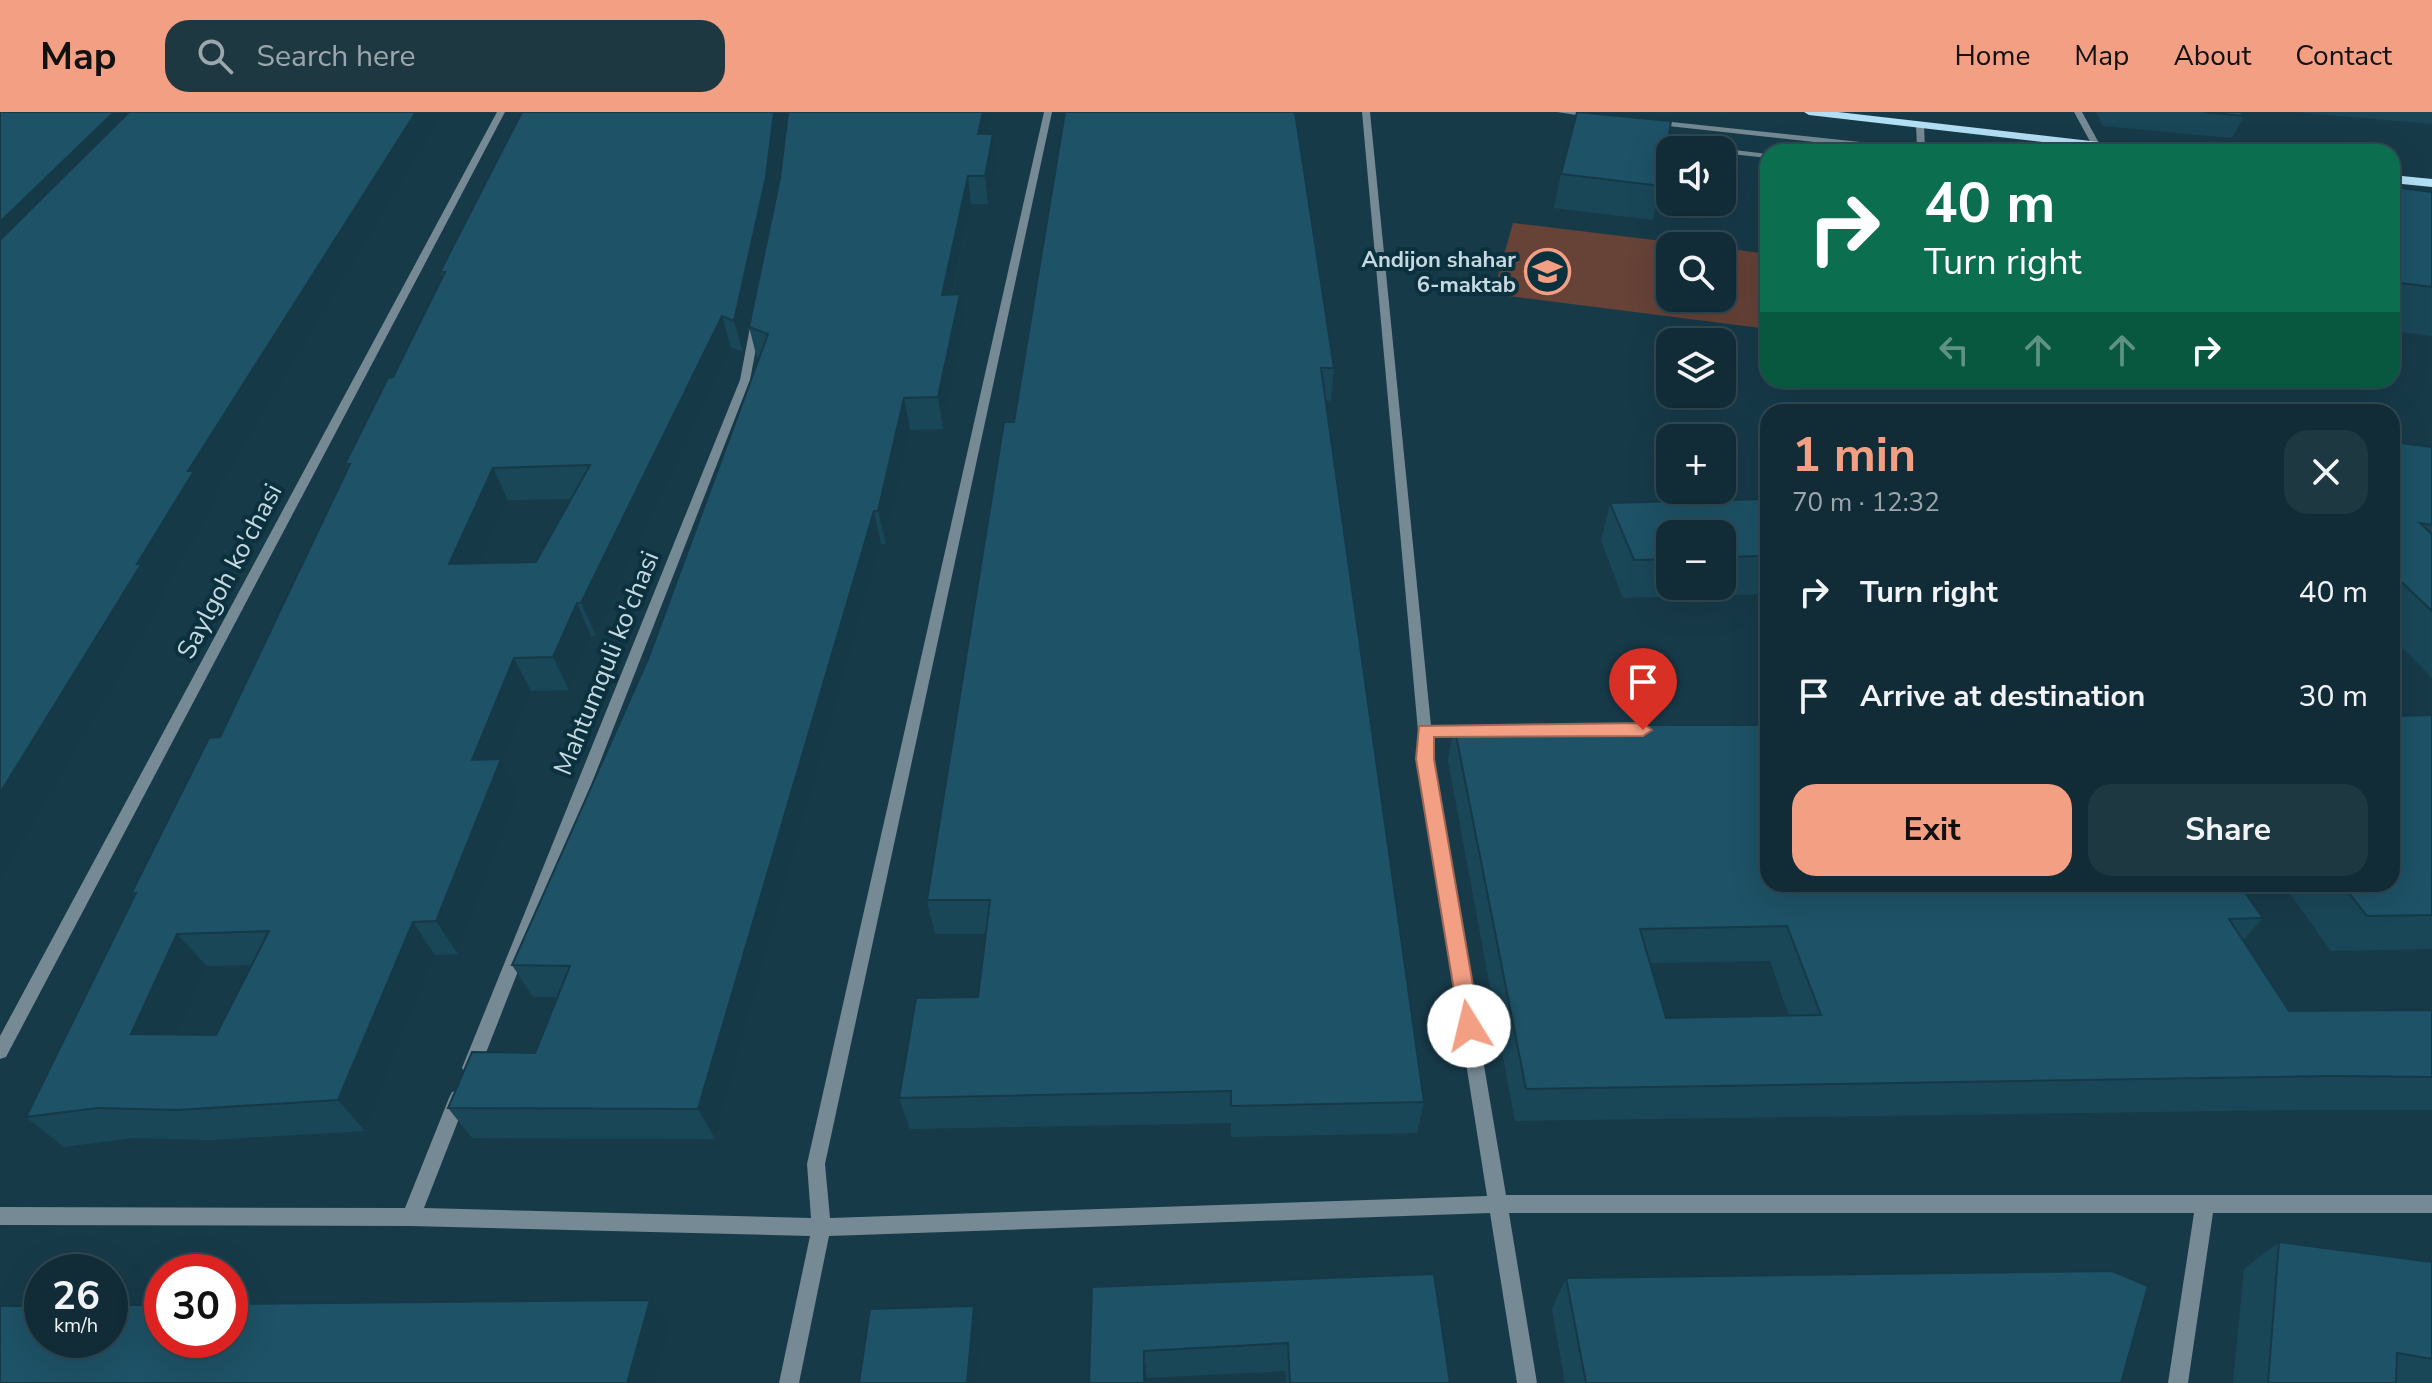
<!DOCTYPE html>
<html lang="en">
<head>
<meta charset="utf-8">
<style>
	body { margin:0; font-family:"Nunito Sans",sans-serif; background:#1e3842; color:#f1f3f6; height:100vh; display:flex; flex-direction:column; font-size:30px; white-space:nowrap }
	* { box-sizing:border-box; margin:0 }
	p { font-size:26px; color:#9ca7ad }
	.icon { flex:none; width:44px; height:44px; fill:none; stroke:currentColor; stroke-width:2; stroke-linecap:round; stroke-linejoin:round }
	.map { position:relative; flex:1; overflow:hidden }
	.drawer { position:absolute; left:1760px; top:292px; width:640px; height:488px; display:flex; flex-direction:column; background:#112c37; border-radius:24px; box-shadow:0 8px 32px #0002,0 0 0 2px #304852 }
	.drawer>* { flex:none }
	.banner { position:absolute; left:1760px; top:32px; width:640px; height:244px; border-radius:24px; box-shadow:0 8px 32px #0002,0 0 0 2px #304852; background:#0b6e4f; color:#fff; overflow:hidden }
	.tools { position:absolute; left:1656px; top:24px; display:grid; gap:16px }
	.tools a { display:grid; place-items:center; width:80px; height:80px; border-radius:16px; background:#112c37; box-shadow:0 8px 32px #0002,0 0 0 2px #304852; font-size:40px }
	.speed { position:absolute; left:24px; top:1142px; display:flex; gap:16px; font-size:40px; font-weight:700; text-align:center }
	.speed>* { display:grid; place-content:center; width:104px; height:104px; border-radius:50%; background:#112c37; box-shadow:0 8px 32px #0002,0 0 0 2px #304852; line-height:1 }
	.speed small { font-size:20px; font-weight:400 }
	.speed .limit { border:12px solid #d22; background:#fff; color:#111 }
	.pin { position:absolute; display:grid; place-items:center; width:68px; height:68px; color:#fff; margin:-82px -34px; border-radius:50% 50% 50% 0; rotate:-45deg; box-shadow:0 0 8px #0007 }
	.pin .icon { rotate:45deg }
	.me { position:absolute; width:88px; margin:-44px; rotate:351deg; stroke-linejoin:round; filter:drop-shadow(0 0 6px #0008) }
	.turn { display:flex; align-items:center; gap:28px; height:168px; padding:0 32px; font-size:36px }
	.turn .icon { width:104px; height:104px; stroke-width:2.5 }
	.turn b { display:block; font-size:56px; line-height:68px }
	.lanes { display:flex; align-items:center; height:76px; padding:0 32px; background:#0003; justify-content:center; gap:40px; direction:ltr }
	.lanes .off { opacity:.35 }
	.round { display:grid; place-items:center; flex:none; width:84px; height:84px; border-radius:24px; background:#1e3842 }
	.head { display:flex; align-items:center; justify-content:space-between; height:136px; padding:0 32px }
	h1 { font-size:48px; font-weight:700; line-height:60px; color:#f39f84 }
	.primary-button { display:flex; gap:16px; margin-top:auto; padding:16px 32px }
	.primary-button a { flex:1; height:92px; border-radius:24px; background:#f39f84; color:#111; font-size:32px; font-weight:700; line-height:92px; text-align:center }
	.primary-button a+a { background:#1e3842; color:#f1f3f6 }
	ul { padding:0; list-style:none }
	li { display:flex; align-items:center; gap:24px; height:104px; padding:0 32px }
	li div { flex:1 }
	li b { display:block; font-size:30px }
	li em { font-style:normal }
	header { display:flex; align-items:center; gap:48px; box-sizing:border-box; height:112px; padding:0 40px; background:#f39f84; color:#111 }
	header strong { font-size:38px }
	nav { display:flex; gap:44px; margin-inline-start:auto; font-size:28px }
	.search { width:560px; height:72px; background:#1e3842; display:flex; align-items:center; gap:20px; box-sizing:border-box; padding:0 28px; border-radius:24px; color:#9ca7ad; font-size:30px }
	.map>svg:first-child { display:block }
	.green { fill:#664237 }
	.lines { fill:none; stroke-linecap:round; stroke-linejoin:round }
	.minor { fill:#758a94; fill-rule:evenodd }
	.major { fill:#b3dff4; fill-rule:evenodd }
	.wall { fill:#1a4758; fill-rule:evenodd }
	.shaded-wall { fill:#153947 }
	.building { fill:#1e5266; stroke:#153947; stroke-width:2; fill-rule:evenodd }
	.route { fill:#f39f84; stroke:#9e6756; stroke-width:2 }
	.labels { text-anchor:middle; stroke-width:8; stroke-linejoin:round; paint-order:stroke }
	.far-poi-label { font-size:22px; font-weight:bold; fill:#c6d9e2; stroke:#0b303e; text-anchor:end }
	.street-label { font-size:26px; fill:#c6d9e2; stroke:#0b303e }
</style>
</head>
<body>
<header>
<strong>Map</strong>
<div class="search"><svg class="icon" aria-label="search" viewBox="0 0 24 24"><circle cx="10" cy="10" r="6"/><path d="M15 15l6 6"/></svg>Search here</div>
<nav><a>Home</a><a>Map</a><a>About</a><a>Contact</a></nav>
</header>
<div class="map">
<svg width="2432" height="1271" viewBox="0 0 2432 1271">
	<rect width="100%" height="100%" fill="#173a49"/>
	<path class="green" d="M 1513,111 L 1704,134 L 1670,134 L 1670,186 L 1722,186 L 1722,136 L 1768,142 L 1768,217 L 1493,182 Z"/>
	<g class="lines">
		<path class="minor" d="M 497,0 L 505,0 L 6,945 L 0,947 L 0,924 Z
			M 1044,0 L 1052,0 L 825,1052 L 830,1106 L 1487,1084 L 1418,647 L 1418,619 L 1362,0 L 1370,0 L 1431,614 L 1473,614 L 1480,619 L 1473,624 L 1432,624 L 1432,647 L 1506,1083 L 2432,1083 L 2432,1101 L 2213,1101 L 2188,1271 L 2168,1271 L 2194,1101 L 1509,1101 L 1537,1271 L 1517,1271 L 1490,1101 L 829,1124 L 799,1271 L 779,1271 L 810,1124 L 411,1114 L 0,1113 L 0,1095 L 405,1096 L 449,986 L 452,980 L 458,978 L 464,980 L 467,986 L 424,1096 L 811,1106 L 807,1052 Z
			M 1557,0 L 1581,0 L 1600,4 L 1596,6 Z
			M 2074,0 L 2082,0 L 2100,33 L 2099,35 L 2093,35 Z
			M 1653,8 L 1917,36 L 1916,13 L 1920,11 L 1924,13 L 1925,37 L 1932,40 L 1906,40 L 1650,12 L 1649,10 Z
			M 1650,28 L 1768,42 L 1768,46 L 1722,41 L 1722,38 L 1696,38 L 1647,32 L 1647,28 Z
			M 756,207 L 761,210 L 750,268 L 480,956 L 477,961 L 471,964 L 465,961 L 462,956 L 740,268 L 751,210 Z"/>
		<path class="major" d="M 1804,0 L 1838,0 L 2160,37 L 2166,40 L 2130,40 L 1809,3 Z
			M 2392,63 L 2432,67 L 2432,75 L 2392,71 Z"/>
	</g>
	<path class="wall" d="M 992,0 L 987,22 L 993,22 L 997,50 L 988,92 L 971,92 L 953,182 L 964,212 L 943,317 L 910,318 L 886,432 L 881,432 L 715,1027 L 472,1026 L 448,996 L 535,941 L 558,885 L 533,885 L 512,853 L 648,547 L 759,246 L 757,246 L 749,215 L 780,66 Z
		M 1065,0 L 1334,256 L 1331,289 L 1326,288 L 1424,990 L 1417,1021 L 1231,1025 L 1231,1011 L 910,1017 L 899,986 L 978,885 L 986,822 L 935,822 L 927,788 L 1014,310 Z
		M 2096,0 L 2241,0 L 2244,4 L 2232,26 L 2103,14 Z
		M 2295,0 L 2432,0 L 2432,12 Z
		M 1561,62 L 1661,74 L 1653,108 L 1554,96 Z
		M 2392,75 L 2432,80 L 2432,224 L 2392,219 Z
		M 773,94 L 743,240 L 731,235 L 596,524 L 591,524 L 569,578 L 531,579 L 503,651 L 519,680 L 458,842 L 435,843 L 365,1019 L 211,1028 L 133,1026 L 64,1035 L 26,1005 L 134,785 L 131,782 L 220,625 L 348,357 L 345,352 L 393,265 L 442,165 L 440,160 ZM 572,387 L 536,450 L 481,451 L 508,388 ZM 252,853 L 216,923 L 177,923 L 207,854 Z
		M 2392,330 L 2432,335 L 2432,566 L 2392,525 Z
		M 1768,387 L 1768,482 L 1623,486 L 1601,429 L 1610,391 ZM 1670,422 L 1722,422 L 1722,474 L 1670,474 Z
		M 2432,603 L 2432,837 L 2331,839 L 2283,772 L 2392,772 Z
		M 1454,613 L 2263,806 L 2243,828 L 2289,899 L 2432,898 L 2432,998 L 2295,998 L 1515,1009 L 1448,649 ZM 1770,849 L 1789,904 L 1666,906 L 1650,851 Z
		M 2279,1130 L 2432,1150 L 2432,1271 L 2233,1271 L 2244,1157 Z
		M 1566,1166 L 2121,1271 L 1565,1271 L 1552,1197 Z
		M 1092,1175 L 1450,1271 L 1286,1271 L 1285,1259 L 1147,1266 Z"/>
	<path class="shaded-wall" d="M 114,0 L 156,0 L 0,159 L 0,110 Z
		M 416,0 L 443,0 L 212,386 L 215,391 L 162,480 L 165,484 L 1,766 L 0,764 L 0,681 L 137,452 L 188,359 Z
		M 774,0 L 783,0 L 773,94 L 743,240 L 734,209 Z
		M 983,0 L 992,0 L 981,50 L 978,22 Z
		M 993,22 L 997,50 L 988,92 L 985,64 Z
		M 968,64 L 971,92 L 946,213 L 942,183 Z
		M 960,182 L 964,212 L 943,317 L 938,285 Z
		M 722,204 L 731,235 L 596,524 L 581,491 Z
		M 904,286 L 910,318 L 886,432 L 878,399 Z
		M 493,356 L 508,388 L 466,485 L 449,452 Z
		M 874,399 L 881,432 L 715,1027 L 698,997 Z
		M 577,491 L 591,524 L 569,578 L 553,545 Z
		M 514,546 L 531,579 L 503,651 L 519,680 L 458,842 L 436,809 L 472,648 Z
		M 413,810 L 435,843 L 365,1019 L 338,988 Z
		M 177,822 L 207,854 L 164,953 L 131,922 Z
		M 650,1188 L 669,1213 L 654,1271 L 627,1271 Z
		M 974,1194 L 981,1216 L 976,1271 L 967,1271 Z
		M 1144,1239 L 1147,1266 L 1147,1271 L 1144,1271 Z"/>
	<path class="building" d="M 0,0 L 114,0 L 0,110 Z
		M 129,0 L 416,0 L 188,359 L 194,359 L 137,452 L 142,451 L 0,681 L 0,128 Z
		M 522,0 L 774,0 L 766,65 L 734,209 L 722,204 L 581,491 L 577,491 L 553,545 L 514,546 L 472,648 L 501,647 L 436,809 L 413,810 L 338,988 L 178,998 L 97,996 L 26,1005 L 136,781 L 131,782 L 209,626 L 220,625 L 350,352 L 345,352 L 388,266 L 393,265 L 445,160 L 440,160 ZM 590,353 L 536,450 L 449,452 L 493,356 ZM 269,819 L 216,923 L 131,922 L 177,822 Z
		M 788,0 L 983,0 L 978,22 L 993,22 L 985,64 L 968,64 L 942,183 L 960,182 L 938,285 L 904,286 L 878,399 L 874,399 L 698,997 L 448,996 L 472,940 L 535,941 L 570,854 L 512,853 L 648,547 L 768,222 L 749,215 L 780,66 Z
		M 1065,0 L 1295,0 L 1334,256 L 1321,256 L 1424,990 L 1231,994 L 1231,979 L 899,986 L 916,886 L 978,885 L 990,788 L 927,788 L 1004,310 L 1014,310 Z
		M 1577,0 L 1671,9 L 1661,74 L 1561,62 Z
		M 2203,0 L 2241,0 L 2244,4 Z
		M 2392,75 L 2432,80 L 2432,175 L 2392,170 Z
		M 2392,330 L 2432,335 L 2432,413 L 2420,411 L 2432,422 L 2432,499 L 2392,461 Z
		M 1768,387 L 1768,444 L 1722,445 L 1722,422 L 1670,422 L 1670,447 L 1634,448 L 1610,391 Z
		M 2432,603 L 2432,803 L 2367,804 L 2342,772 L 2392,772 L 2392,604 Z
		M 1454,613 L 1768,613 L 1768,772 L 2239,772 L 2263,806 L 2229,807 L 2289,899 L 2432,898 L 2432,965 L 2333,964 L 1526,977 ZM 1787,814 L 1821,903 L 1666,906 L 1640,817 Z
		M 2279,1130 L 2432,1150 L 2432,1247 L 2397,1241 L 2396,1271 L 2268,1271 Z
		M 2112,1159 L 2148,1174 L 2121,1271 L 1586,1271 L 1566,1166 Z
		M 1434,1162 L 1450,1271 L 1290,1271 L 1288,1231 L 1144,1239 L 1144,1271 L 1089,1271 L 1092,1175 Z
		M 650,1188 L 627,1271 L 0,1271 L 0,1194 L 42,1194 L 42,1228 L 110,1228 L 110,1193 L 162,1193 L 162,1228 L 230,1228 L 230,1192 Z
		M 974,1194 L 967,1271 L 859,1271 L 870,1197 Z"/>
	<path class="route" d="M 1643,611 L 1652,618 L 1643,624 L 1434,625 L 1434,647 L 1480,914 L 1477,921 L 1469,923 L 1461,921 L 1416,647 L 1419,614 Z"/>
	<defs>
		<symbol id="school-ring" viewBox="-11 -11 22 22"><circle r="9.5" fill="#0b303e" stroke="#f39f84" stroke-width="1.5"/><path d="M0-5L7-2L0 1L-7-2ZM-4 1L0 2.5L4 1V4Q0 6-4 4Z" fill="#f39f84"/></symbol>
	</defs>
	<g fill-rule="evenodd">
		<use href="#school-ring" x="1522" y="134" width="51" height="51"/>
	</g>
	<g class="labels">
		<g class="far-poi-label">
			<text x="1516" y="155">Andijon shahar<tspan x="1516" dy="25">6-maktab</tspan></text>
		</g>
		<g class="street-label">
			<text transform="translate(229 459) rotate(-62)" y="9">Saylgoh ko'chasi</text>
			<text transform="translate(606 551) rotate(-68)" y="9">Mahtumquli ko'chasi</text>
		</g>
	</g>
</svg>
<div class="tools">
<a><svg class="icon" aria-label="sound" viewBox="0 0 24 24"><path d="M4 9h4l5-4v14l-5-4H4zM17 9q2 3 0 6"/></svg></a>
<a><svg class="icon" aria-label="search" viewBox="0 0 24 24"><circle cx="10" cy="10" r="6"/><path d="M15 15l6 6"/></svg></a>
<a><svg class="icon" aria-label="layers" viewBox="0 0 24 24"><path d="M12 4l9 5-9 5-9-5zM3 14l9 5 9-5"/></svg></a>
<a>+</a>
<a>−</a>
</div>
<div class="speed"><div>26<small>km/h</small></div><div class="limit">30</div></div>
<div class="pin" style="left:1643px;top:618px;background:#d93025"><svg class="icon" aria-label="arrive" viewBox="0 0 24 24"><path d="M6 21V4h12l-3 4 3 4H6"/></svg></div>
<svg class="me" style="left:1469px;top:914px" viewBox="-20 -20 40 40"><circle r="19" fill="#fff"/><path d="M0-13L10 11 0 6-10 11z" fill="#f39f84"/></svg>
<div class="banner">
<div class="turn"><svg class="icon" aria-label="right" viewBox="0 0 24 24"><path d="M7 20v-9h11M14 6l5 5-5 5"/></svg><div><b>40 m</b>Turn right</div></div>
<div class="lanes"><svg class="icon off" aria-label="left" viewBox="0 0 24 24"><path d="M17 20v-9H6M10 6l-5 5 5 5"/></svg><svg class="icon off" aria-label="ahead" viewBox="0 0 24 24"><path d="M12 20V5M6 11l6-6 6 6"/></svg><svg class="icon off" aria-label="ahead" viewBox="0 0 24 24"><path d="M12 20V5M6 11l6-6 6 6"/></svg><svg class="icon" aria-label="right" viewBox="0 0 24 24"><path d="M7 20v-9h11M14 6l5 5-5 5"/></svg></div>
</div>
<section class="drawer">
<div class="head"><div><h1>1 min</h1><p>70 m · 12:32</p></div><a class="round"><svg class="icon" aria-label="close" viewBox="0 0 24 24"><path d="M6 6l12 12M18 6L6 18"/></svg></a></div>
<ul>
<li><svg class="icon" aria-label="right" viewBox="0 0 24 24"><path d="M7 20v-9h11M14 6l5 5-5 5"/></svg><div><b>Turn right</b></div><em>40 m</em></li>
<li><svg class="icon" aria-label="arrive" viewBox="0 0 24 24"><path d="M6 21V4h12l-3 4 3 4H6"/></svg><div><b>Arrive at destination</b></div><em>30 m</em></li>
</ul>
<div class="primary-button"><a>Exit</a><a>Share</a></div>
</section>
</div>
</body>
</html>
